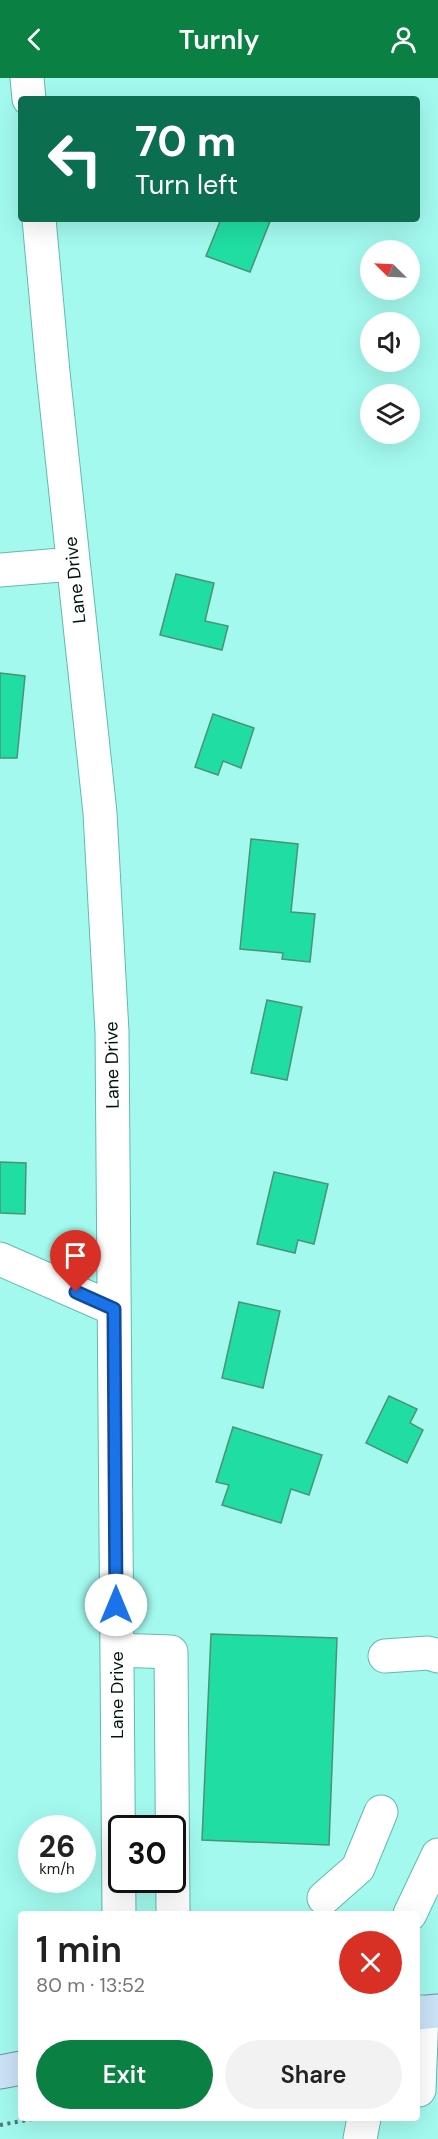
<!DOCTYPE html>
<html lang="en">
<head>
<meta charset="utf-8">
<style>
	body { margin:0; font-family:"DM Sans",sans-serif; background:#f2f2f2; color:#222; height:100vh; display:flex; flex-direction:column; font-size:22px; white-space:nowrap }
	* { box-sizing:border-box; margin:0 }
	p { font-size:20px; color:#767676 }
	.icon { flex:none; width:33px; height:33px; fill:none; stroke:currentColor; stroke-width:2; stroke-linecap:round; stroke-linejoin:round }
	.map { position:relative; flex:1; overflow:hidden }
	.sheet { position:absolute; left:18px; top:1833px; width:402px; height:210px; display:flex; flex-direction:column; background:#fff; border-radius:6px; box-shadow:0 6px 24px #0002 }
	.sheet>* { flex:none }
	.banner { position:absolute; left:18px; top:18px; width:402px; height:126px; border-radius:6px; box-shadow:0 6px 24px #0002; background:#0b6e4f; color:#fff; overflow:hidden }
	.needle { width:39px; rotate:294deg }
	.tools { position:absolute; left:360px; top:162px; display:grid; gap:12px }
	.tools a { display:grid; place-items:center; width:60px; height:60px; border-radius:50%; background:#fff; box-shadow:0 6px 24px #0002; font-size:30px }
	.speed { position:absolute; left:18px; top:1737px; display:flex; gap:12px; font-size:30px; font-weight:700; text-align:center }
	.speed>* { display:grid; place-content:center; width:78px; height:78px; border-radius:50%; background:#fff; box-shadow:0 6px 24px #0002; line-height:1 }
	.speed small { font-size:15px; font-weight:400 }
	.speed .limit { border:3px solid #111; border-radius:9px; background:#fff; color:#111 }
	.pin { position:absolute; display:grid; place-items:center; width:51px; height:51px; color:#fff; margin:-62px -26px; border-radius:50% 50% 50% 0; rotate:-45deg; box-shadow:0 0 6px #0007 }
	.pin .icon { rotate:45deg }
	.me { position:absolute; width:66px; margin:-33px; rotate:0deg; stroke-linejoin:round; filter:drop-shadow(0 0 4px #0008) }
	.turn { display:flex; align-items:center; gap:21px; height:126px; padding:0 18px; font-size:27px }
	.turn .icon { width:78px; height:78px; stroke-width:2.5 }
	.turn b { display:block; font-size:42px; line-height:51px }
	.round { display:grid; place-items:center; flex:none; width:63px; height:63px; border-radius:32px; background:#f2f2f2 }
	.head { display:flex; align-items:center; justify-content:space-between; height:102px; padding:0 18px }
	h1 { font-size:36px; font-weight:600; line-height:45px }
	.primary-button { display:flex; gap:12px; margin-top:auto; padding:12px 18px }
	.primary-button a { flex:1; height:69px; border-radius:36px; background:#0b8043; color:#fff; font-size:24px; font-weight:600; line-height:69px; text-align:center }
	.primary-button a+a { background:#f2f2f2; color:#222 }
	header { display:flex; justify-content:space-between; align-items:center; height:78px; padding:0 18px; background:#0b8043; color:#fff; font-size:27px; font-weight:600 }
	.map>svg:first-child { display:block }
	.building { fill:#20dea3; stroke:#4c9275; stroke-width:1.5 }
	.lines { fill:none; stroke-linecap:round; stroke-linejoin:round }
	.minor-casing { stroke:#63b9ae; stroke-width:35 }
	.major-casing { stroke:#6e8ea4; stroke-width:35 }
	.path { stroke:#4a7b75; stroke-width:4; stroke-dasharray:3 4.5; stroke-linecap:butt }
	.minor { stroke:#fff; stroke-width:33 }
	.major { stroke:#cbe3f7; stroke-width:33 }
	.route-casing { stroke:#114b97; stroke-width:15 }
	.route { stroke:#1a73e8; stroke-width:10 }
	.labels { text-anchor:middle; stroke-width:4.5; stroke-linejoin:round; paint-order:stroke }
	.street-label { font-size:18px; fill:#001412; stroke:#fff }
</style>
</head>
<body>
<header><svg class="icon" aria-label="back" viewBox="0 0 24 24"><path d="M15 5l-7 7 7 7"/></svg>Turnly<svg class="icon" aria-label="person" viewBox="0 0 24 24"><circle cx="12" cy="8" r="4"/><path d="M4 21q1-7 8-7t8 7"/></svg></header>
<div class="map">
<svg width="438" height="2061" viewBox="0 0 438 2061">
	<rect width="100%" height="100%" fill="#a3f9ee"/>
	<path class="building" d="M 221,141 L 271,141 L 250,194 L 206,178 Z
		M 176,496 L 214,505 L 205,543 L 228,548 L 222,572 L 160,557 Z
		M 0,595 L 25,598 L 17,680 L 0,680 Z
		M 213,636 L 254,650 L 241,690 L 223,683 L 218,697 L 195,689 Z
		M 251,761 L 298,766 L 291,834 L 315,836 L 310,884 L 282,881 L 283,875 L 240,871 Z
		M 267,922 L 302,929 L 287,1002 L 251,995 Z
		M 0,1084 L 26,1085 L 25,1136 L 0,1135 Z
		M 274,1094 L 328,1106 L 314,1166 L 298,1162 L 295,1175 L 257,1166 Z
		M 239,1224 L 280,1233 L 263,1310 L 222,1300 Z
		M 389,1318 L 417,1331 L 410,1345 L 423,1352 L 407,1385 L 366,1365 Z
		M 233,1349 L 322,1377 L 309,1417 L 291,1411 L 281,1445 L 222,1427 L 229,1407 L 216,1404 Z
		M 211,1556 L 337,1560 L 329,1767 L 202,1762 Z"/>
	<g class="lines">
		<defs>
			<path id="minor" d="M 27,0 L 29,21
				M 39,141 L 53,294 L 100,735 L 112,954 L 119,1836
				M 0,492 L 73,486
				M 0,1181 L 114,1231
				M 117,1572 L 171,1574 L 173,1832
				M 385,1578 L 428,1575 L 438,1578
				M 324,1820 L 358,1790 L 381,1734
				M 410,1836 L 438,1777
				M 419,2012 L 422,1934
				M 360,2061 L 364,2040"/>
			<path id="major" d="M 417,1935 L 438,1933
				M 0,1994 L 21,1990"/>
		</defs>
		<use href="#minor" class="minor-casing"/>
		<use href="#major" class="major-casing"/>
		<path class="path" d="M 0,2047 L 38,2040"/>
		<use href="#minor" class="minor"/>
		<use href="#major" class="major"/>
	</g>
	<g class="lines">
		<defs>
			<path id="route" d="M 76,1214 L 114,1231 L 116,1527"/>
		</defs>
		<use href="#route" class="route-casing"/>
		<use href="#route" class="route"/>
	</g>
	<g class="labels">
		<g class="street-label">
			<text transform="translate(75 502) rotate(-96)" y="6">Lane Drive</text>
			<text transform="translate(112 987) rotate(-91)" y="6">Lane Drive</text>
			<text transform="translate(117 1617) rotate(-90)" y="6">Lane Drive</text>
		</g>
	</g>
</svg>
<div class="tools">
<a><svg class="needle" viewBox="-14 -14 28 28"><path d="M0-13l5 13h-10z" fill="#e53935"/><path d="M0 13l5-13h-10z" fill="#767676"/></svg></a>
<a><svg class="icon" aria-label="sound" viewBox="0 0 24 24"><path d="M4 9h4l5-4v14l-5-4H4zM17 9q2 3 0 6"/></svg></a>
<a><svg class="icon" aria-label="layers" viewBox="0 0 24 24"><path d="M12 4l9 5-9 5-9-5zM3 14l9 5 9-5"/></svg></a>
</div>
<div class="speed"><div>26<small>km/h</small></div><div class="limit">30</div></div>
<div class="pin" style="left:76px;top:1214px;background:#d93025"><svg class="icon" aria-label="arrive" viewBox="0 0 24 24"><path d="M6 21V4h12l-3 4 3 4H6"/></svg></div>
<svg class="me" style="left:116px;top:1527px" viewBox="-20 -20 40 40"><circle r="19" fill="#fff"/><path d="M0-13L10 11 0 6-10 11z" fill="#1a73e8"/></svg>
<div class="banner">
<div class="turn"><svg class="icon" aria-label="left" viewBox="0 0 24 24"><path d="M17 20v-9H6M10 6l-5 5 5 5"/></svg><div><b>70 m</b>Turn left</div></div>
</div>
<section class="sheet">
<div class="head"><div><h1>1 min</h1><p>80 m · 13:52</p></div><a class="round" style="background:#d93025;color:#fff"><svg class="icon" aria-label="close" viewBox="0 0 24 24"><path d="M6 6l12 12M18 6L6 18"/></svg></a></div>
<div class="primary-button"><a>Exit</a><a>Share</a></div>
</section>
</div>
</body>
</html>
